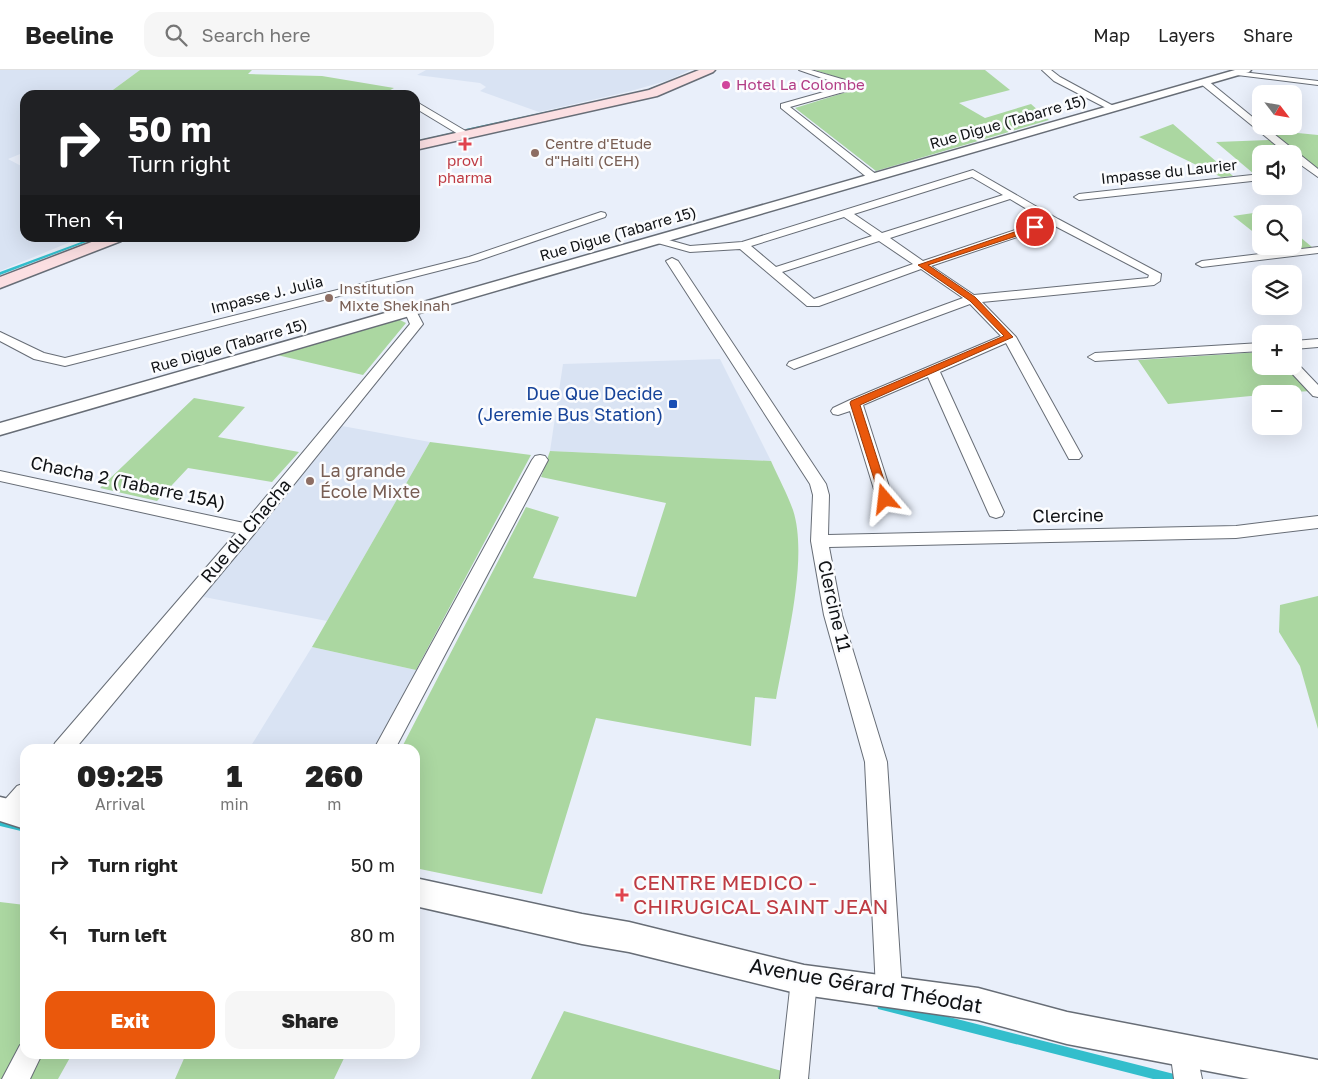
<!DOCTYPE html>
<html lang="en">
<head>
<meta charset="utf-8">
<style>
	body { margin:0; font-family:"Golos Text",sans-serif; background:#f6f6f6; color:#222; height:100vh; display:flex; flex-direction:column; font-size:19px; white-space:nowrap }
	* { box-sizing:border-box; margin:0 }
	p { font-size:16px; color:#767676 }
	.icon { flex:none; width:28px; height:28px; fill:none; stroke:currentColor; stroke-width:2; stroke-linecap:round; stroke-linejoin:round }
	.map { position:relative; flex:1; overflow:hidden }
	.panel { position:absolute; left:20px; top:674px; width:400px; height:315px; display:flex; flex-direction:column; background:#fff; border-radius:15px; box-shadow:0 5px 20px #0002 }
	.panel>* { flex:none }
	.banner { position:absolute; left:20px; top:20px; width:400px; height:152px; border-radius:15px; box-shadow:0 5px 20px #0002; background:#202124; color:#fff; overflow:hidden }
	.needle { width:32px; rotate:121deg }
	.fabs { position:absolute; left:1252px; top:15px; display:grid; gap:10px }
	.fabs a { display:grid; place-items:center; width:50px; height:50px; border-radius:10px; background:#fff; box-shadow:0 5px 20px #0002; font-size:25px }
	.pin { position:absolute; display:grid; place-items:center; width:42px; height:42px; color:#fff; margin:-21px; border:2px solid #fff; border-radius:50%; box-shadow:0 1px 5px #0007 }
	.me { position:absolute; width:55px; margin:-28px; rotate:343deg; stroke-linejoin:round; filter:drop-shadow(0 0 4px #0008) }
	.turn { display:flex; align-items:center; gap:18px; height:105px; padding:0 25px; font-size:22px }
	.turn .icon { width:65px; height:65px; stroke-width:2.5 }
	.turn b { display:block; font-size:35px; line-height:42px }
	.then { display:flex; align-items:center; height:48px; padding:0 25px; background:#0003; gap:10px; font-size:19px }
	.eta { display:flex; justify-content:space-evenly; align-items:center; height:85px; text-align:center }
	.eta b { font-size:30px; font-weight:800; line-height:35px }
	.primary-button { display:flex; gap:10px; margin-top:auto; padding:10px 25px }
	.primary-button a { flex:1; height:58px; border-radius:15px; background:#ea580c; color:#fff; font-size:20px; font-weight:800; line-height:58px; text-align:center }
	.primary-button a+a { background:#f6f6f6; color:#222 }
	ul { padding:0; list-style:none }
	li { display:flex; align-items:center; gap:15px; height:70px; padding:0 25px }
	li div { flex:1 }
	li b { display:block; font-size:19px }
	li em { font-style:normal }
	header { display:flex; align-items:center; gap:30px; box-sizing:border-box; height:70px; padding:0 25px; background:#fff; border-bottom:1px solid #e0e0e0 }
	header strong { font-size:24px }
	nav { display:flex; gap:28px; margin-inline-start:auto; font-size:18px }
	.search { width:350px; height:45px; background:#f6f6f6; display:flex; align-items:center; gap:12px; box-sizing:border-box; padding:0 18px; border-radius:15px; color:#767676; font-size:19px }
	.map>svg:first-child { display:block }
	.built { fill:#d9e3f3 }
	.green { fill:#abd7a1 }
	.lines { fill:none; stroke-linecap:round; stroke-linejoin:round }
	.stream { fill:#33becc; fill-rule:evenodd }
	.minor-casing { stroke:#676d76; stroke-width:2 }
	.tertiary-casing { stroke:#676d76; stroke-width:3 }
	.secondary-casing { stroke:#676d76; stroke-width:3 }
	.minor { fill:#fff; fill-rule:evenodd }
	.tertiary { fill:#fff; fill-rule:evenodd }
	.secondary { fill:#fbdfe2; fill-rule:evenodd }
	.route { fill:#ea580c; stroke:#983908 }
	.hotel-dot { fill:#d1479c; stroke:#fbfcfe; stroke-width:2 }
	.health-dot { fill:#e0444e; stroke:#fbfcfe; stroke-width:2 }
	.education-dot { fill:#8d6e63; stroke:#fbfcfe; stroke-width:2 }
	.transit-dot { fill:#1a4fb4; stroke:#fbfcfe; stroke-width:2 }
	.labels { text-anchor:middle; stroke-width:5; stroke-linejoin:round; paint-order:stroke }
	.far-hotel-label { font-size:15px; fill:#b23c85; stroke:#fbfcfe; text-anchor:start }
	.far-street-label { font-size:15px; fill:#0f1114; stroke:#fbfcfe }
	.far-education-label { font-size:15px; fill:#785e54; stroke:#fbfcfe; text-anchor:start }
	.far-health-label { font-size:15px; fill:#be3a42; stroke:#fbfcfe }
	.transit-label { font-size:18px; fill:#164399; stroke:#fbfcfe; text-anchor:end }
	.education-label { font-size:18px; fill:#785e54; stroke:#fbfcfe; text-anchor:start }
	.street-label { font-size:18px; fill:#0f1114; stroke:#fbfcfe }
	.near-health-label { font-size:21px; fill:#be3a42; stroke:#fbfcfe; text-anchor:start }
	.near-street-label { font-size:21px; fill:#0f1114; stroke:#fbfcfe }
</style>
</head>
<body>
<header>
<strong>Beeline</strong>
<div class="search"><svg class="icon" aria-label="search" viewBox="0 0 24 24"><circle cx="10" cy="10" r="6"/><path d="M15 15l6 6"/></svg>Search here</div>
<nav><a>Map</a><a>Layers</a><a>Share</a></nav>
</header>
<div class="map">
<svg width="1318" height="1009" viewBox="0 0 1318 1009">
	<rect width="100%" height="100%" fill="#e9effa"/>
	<path class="built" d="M 0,0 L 140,0 L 106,25 L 25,25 L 25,82 L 8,89 L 25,98 L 25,168 L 80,168 L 0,201 Z
		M 426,0 L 690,0 L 669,10 L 631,21 L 539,42 L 480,21 L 486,17 L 480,13 L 417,5 Z
		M 720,289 L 771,391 L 550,381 L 563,294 Z
		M 342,356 L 430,372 L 327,551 L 199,526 Z
		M 312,577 L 416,600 L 373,679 L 249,679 Z"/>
	<path class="green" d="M 140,0 L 252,0 L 248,4 L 322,6 L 394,18 L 381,25 L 106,25 Z
		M 815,0 L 985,0 L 1010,20 L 959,33 L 985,48 L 1031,34 L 1049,50 L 876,101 L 795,38 L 853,20 L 858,14 Z
		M 1173,54 L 1233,106 L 1221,107 L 1139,67 Z
		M 1268,60 L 1318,65 L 1318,101 Z
		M 1269,70 L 1285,84 L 1261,84 L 1261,103 L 1254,104 L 1216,72 Z
		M 1267,141 L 1270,144 L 1261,144 L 1261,168 L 1233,146 Z
		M 1294,162 L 1312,177 L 1279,181 L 1272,176 L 1294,176 Z
		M 398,249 L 406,253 L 363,305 L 277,285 Z
		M 1261,282 L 1261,296 L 1284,296 L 1311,321 L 1261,324 L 1261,325 L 1168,334 L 1138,290 Z
		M 194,328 L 245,337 L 218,367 L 299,382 L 272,412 L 188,398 L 157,431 L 100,418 Z
		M 430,372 L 531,385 L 416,600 L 312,577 Z
		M 550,381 L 771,391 C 778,407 787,423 793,440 C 809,489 785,578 776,629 L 755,627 L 751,676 L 596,648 L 542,824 L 415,798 L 415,679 L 401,679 L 526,437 L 559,447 L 533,508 L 636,527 L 666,433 L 541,407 Z
		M 1318,526 L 1318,659 L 1300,596 L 1279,562 L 1280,535 Z
		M 0,832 L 25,835 L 25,984 L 72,984 L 58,1009 L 0,1009 Z
		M 564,941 L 811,1009 L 531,1009 Z
		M 186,984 L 346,984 L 334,1009 L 175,1009 Z"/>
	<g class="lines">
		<path class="stream" d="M 670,11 L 673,12 L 651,20 L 648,19 Z
			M 572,36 L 573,38 L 468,60 L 466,59 Z
			M 454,62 L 455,62 L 455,64 L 415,73 L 415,71 Z
			M 92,168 L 97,168 L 0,205 L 0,202 Z
			M 0,748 L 25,754 L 25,762 L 0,756 Z
			M 882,930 L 1174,1004 L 1178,1005 L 1179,1009 L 1153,1009 L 882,940 L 878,939 L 877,935 L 878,931 Z"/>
		<defs>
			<path id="minor" d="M 799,0 L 811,0 L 852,12 L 853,17 L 847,21 L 790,37 L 877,105 L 877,109 L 869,109 L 781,38 L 781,34 L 845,16 Z
				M 1042,0 L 1051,0 L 1060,7 L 1119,39 L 1112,41 L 1054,11 Z
				M 1234,1 L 1318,11 L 1318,15 L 1237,5 L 1234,5 Z
				M 1201,10 L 1207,10 L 1261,54 L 1261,56 L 1264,56 L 1318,99 L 1318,107 L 1294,90 L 1294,84 L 1287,84 L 1201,14 Z
				M 415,31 L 469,63 L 471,65 L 469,67 L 463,67 L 415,38 Z
				M 973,100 L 1058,149 L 1161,204 L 1160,211 L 1154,215 L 982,232 L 1016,267 L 1082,386 L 1079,389 L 1069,389 L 1006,273 L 940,302 L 1004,442 L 1002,446 L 996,448 L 990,446 L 988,442 L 928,307 L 863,335 L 893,429 L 891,433 L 885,434 L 879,433 L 877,429 L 850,341 L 838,345 L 833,344 L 831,341 L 833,338 L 850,330 L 1001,266 L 970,234 L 794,299 L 787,295 L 789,292 L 963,228 L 921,199 L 819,236 L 807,236 L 740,179 L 690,182 L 654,172 L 652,170 L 658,167 L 690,176 L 742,172 ZM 972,107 L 1003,125 L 882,163 L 854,144 ZM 1010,129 L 1045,150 L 923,191 L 890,168 ZM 844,147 L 872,166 L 776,197 L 751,176 ZM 1053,155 L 1149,205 L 1148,208 L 974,225 L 931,196 ZM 879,171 L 913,194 L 814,229 L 782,202 Z
				M 1261,104 L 1261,110 L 1079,130 L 1074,127 L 1079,124 Z
				M 601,142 L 605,143 L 606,145 L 605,147 L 477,191 L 65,296 L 34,289 L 0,271 L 0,262 L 44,283 L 65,288 L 469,187 Z
				M 1318,177 L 1318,183 L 1202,197 L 1196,194 L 1202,191 Z
				M 672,188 L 678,191 L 826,414 L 829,425 L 828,465 L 1236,456 L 1318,446 L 1318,458 L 1236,468 L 829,477 L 842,545 L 887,692 L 902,920 L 898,929 L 889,933 L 880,929 L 876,920 L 865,692 L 824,545 L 811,471 L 813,425 L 810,414 L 666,191 Z
				M 410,236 L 414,237 L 423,254 L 254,464 L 75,679 L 52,679 L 55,673 L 236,463 L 0,411 L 0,401 L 244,453 L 410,254 L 404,240 Z
				M 1318,269 L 1318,277 L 1294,279 L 1294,271 Z
				M 1261,273 L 1261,281 L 1095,291 L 1088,287 L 1095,283 Z
				M 1294,292 L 1297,293 L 1318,315 L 1318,327 L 1313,326 L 1285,296 L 1294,296 Z
				M 540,385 L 545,386 L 548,390 L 395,679 L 374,679 L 532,390 L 535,386 Z
				M 25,713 L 25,739 L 17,748 L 9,751 L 1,748 L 1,734 L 17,716 Z
				M 804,897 L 813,901 L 817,910 L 808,1009 L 780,1009 L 791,910 L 795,901 Z
				M 1183,967 L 1192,971 L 1196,980 L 1202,1009 L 1174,1009 L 1170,980 L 1174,971 Z
				M 25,972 L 25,984 L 42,984 L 30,1009 L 2,1009 L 20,975 Z"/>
			<path id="tertiary" d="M 1235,0 L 1251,0 L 1249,2 L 0,365 L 0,353 Z
				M 0,727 L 25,733 L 25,759 L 0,751 Z
				M 415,808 L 582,844 L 629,852 L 804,895 L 978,918 L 1067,942 L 1318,990 L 1318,1009 L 1249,1009 L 1067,974 L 978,950 L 804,925 L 629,882 L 582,874 L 415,836 Z"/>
			<path id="secondary" d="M 699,0 L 715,0 L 713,2 L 657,26 L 415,80 L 415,72 L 649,20 Z
				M 102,168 L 123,168 L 121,171 L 0,218 L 0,207 Z"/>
		</defs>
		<use href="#minor" class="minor-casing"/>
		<use href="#tertiary" class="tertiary-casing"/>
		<use href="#secondary" class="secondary-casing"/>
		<use href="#minor" class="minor"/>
		<use href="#tertiary" class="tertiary"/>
		<use href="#secondary" class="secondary"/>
	</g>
	<path class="route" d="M 1035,155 L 1039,157 L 1038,159 L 928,195 L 975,227 L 1013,267 L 860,335 L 890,429 L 888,431 L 881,431 L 850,333 L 851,331 L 1004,266 L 970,231 L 918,195 Z"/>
	<circle class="hotel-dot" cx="726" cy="15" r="5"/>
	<g class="health-dot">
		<path d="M462.5 66.5h5v5h5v5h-5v5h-5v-5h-5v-5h5z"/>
		<path d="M619.5 817.5h5v5h5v5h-5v5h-5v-5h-5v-5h5z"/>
	</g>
	<g class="education-dot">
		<circle cx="535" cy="83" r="5"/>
		<circle cx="329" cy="228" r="5"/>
		<circle cx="310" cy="411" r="5"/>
	</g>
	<rect class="transit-dot" x="668" y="329" width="10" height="10" rx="2.5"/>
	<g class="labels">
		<g class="far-hotel-label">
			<text x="736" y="20">Hotel La Colombe</text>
		</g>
		<g class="far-street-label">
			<text transform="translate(1008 52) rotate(-16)" y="5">Rue Digue (Tabarre 15)</text>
			<text transform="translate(1169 102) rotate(-6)" y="5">Impasse du Laurier</text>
			<text transform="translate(618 164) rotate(-16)" y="5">Rue Digue (Tabarre 15)</text>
			<text transform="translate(267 225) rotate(-14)" y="5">Impasse J. Julia</text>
			<text transform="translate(229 276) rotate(-16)" y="5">Rue Digue (Tabarre 15)</text>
		</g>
		<g class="far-education-label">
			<text x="545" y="79">Centre d'Etude<tspan x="545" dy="17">d"Haiti (CEH)</tspan></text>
			<text x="339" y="224">Institution<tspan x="339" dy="17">Mixte Shekinah</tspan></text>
		</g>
		<g class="far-health-label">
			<text x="465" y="96">provi<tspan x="465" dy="17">pharma</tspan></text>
		</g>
		<g class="transit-label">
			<text x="663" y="330">Due Que Decide<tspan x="663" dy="21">(Jeremie Bus Station)</tspan></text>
		</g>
		<g class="education-label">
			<text x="320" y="407">La grande<tspan x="320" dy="21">École Mixte</tspan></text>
		</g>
		<g class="street-label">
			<text transform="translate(128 413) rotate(12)" y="6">Chacha 2 (Tabarre 15A)</text>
			<text transform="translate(1068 446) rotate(-1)" y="6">Clercine</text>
			<text transform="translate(246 461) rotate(-50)" y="6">Rue du Chacha</text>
			<text transform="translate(834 536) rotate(77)" y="6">Clercine 11</text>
		</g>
		<g class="near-health-label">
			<text x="633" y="820">CENTRE MEDICO -<tspan x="633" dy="24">CHIRUGICAL SAINT JEAN</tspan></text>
		</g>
		<g class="near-street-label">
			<text transform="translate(866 916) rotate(10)" y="7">Avenue Gérard Théodat</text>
		</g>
	</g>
</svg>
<div class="fabs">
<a><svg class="needle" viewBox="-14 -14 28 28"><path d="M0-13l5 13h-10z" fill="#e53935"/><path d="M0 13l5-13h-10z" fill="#767676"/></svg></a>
<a><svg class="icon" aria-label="sound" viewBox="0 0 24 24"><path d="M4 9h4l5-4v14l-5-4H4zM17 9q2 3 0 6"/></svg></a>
<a><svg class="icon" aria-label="search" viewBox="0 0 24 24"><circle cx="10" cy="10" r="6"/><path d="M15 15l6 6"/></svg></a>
<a><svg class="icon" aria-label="layers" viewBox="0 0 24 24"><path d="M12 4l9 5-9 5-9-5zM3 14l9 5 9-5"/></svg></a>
<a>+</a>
<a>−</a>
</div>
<div class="pin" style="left:1035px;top:157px;background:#d93025"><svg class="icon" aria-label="arrive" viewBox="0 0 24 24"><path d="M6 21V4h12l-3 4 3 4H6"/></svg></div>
<svg class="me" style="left:885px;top:429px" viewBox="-20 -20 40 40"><path d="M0-17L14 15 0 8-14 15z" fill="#ea580c" stroke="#fff" stroke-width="4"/></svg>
<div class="banner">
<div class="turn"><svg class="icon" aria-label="right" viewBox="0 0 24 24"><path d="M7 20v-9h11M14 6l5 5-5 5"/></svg><div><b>50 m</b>Turn right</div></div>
<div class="then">Then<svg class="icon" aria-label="left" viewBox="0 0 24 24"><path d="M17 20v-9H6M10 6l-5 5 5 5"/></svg></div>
</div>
<section class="panel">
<div class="eta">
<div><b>09:25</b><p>Arrival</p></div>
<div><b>1</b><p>min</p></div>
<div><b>260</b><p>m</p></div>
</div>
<ul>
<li><svg class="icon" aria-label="right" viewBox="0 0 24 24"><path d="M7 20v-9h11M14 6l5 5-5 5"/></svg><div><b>Turn right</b></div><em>50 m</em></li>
<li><svg class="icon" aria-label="left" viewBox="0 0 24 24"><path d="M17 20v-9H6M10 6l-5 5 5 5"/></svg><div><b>Turn left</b></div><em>80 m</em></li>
</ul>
<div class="primary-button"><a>Exit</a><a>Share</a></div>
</section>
</div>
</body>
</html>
